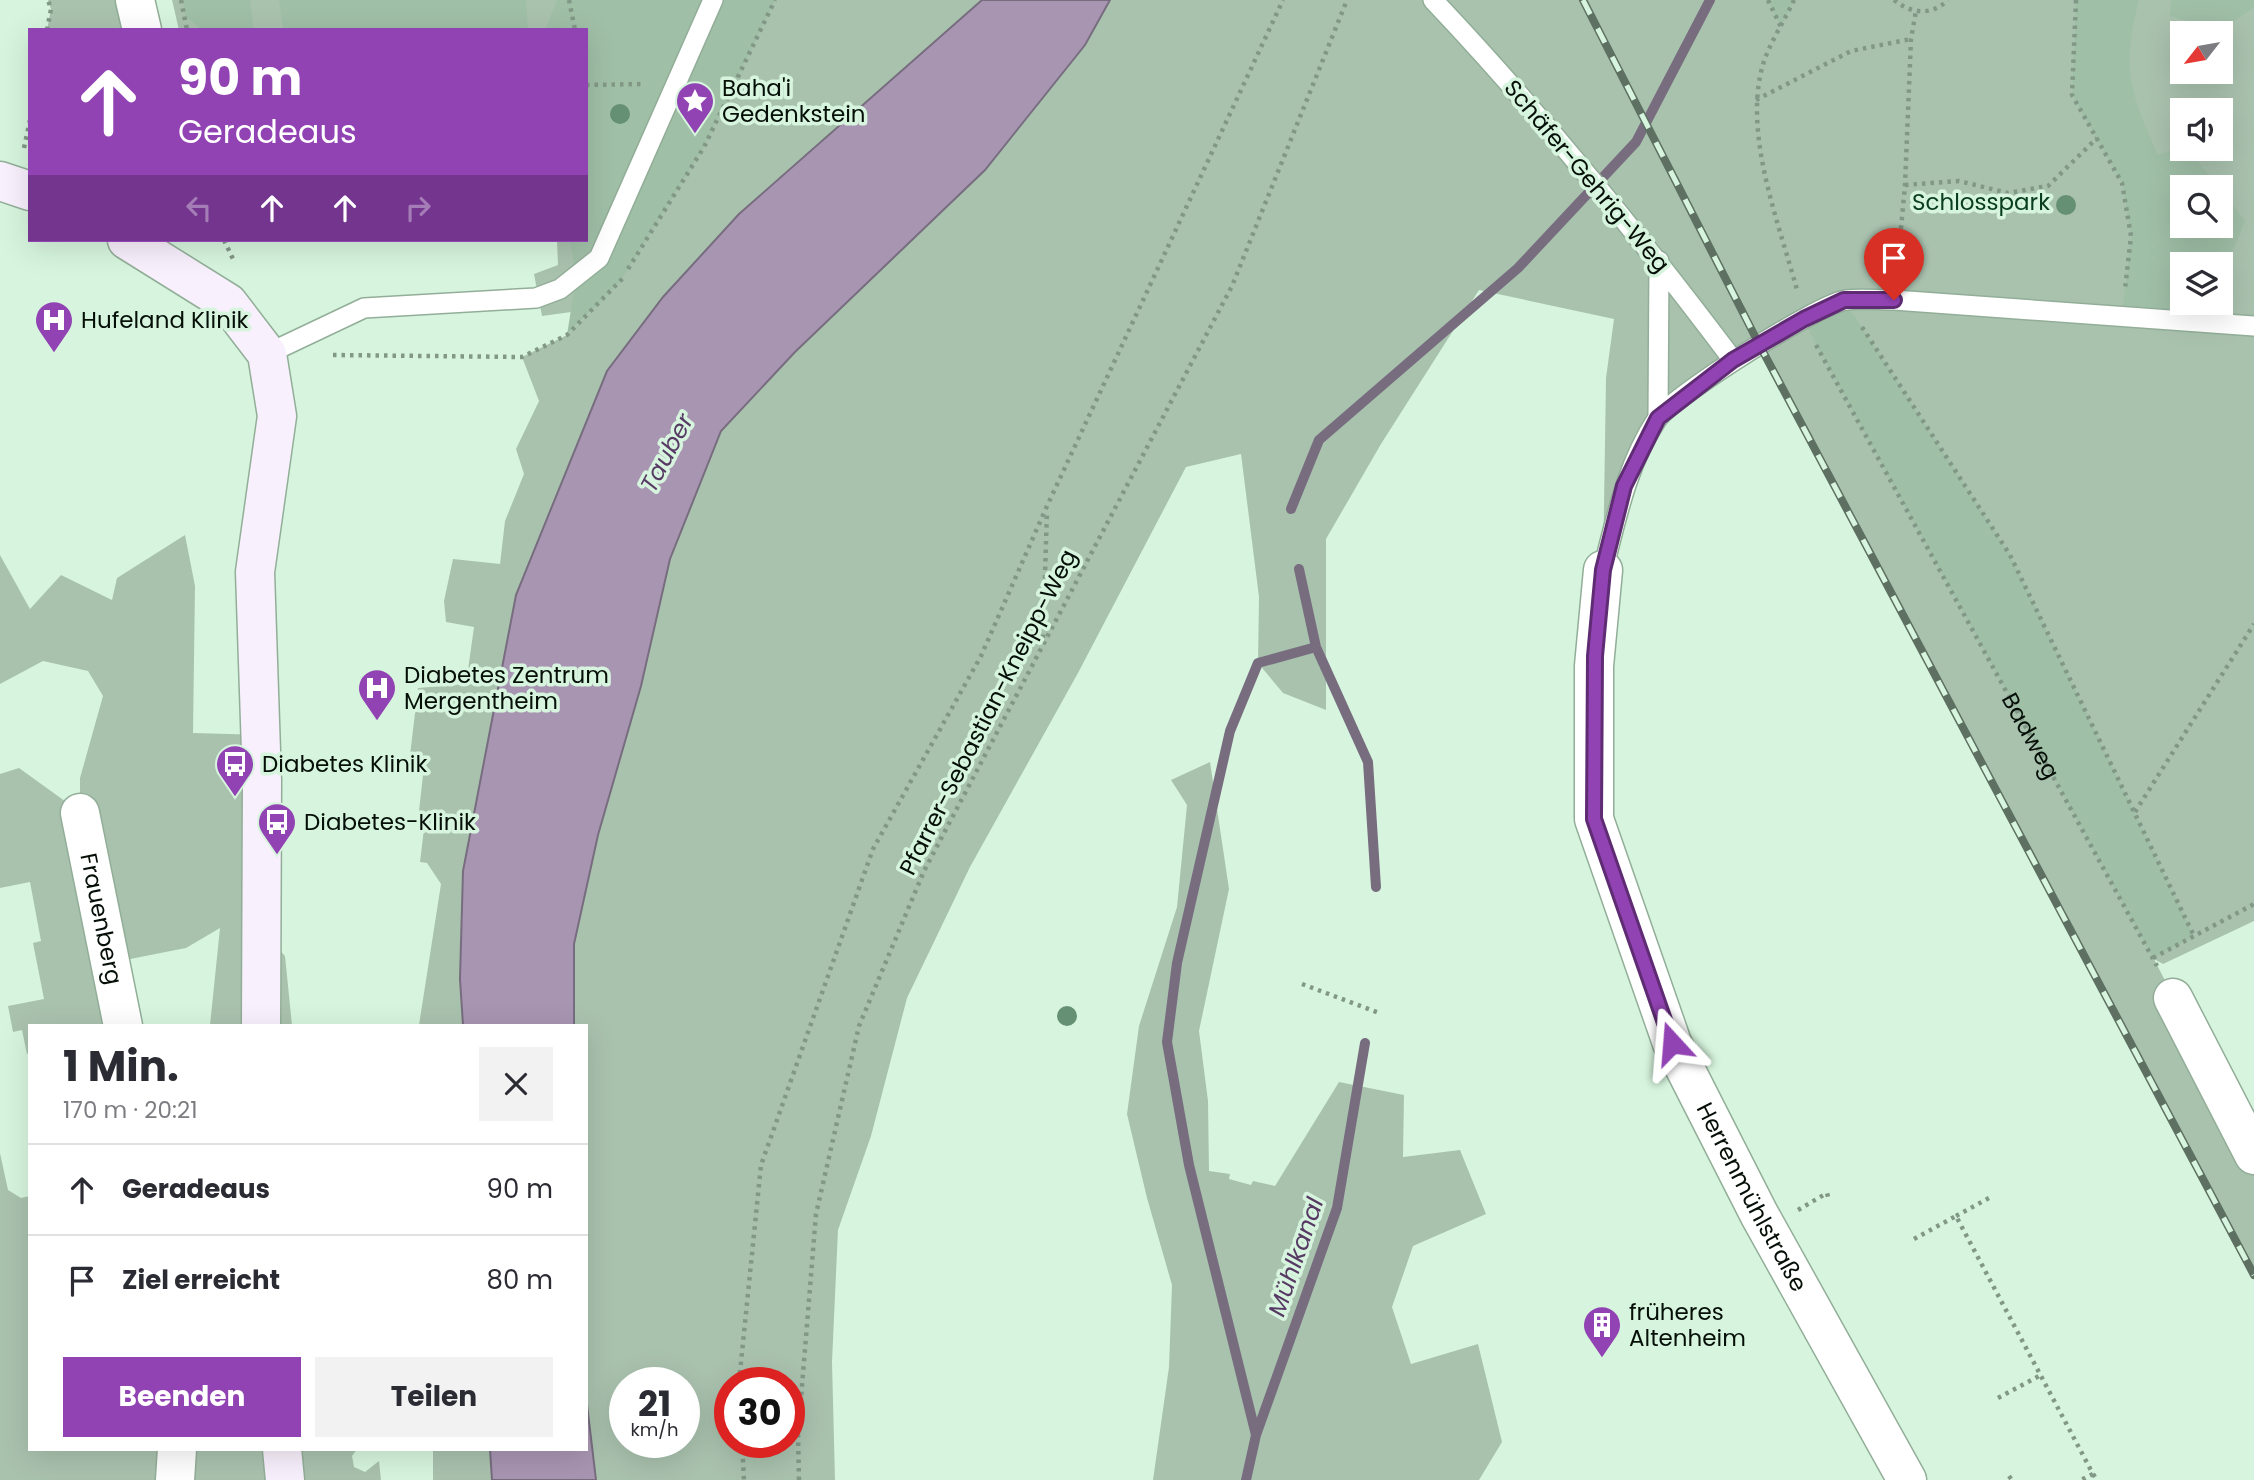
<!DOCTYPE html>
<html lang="de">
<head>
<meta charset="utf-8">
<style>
	body { margin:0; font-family:Poppins,sans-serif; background:#f2f2f3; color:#2b2b33; height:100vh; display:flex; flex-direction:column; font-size:26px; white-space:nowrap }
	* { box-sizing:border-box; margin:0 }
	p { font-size:23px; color:#7c7c81 }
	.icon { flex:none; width:38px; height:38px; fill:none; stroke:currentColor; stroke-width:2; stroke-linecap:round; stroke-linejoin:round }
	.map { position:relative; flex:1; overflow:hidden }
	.details { position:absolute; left:28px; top:1024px; width:560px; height:427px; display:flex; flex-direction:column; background:#fff; border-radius:0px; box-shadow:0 7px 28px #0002 }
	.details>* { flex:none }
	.guide { position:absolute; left:28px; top:28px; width:560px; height:214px; border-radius:0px; box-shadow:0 7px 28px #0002; background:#9243b3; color:#fff; overflow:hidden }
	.needle { width:46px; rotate:239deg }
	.tools { position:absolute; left:2170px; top:21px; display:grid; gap:14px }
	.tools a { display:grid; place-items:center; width:63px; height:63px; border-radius:0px; background:#fff; box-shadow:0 7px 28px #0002; font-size:35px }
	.speed { position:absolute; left:609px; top:1367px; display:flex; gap:14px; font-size:35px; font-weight:700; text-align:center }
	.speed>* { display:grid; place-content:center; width:91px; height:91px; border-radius:50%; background:#fff; box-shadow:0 7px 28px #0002; line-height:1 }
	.speed small { font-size:18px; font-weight:400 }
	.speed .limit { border:10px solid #d22; background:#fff; color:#111 }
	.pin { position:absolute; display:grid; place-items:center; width:60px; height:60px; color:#fff; margin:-72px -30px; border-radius:50% 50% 50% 0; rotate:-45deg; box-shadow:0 0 7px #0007 }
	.pin .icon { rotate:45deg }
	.me { position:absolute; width:77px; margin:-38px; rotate:341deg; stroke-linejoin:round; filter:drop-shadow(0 0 5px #0008) }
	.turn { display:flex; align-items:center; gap:24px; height:147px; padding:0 35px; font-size:32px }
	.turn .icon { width:91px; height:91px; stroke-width:2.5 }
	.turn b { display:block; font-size:49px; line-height:60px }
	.lanes { display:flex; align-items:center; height:66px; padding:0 35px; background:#0003; justify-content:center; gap:35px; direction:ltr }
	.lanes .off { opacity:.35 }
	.round { display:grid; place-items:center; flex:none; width:74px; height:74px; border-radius:0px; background:#f2f2f3 }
	.headline { display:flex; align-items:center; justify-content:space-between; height:119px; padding:0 35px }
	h1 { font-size:42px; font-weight:700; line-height:52px }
	.cta { display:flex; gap:14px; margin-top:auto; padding:14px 35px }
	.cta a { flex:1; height:80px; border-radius:0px; background:#9243b3; color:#fff; font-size:28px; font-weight:700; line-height:80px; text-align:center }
	.cta a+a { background:#f2f2f3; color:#2b2b33 }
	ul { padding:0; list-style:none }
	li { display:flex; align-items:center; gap:21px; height:91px; padding:0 35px; border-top:2px solid #e1e1e2 }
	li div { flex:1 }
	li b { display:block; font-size:26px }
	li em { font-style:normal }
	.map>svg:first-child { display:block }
	.green { fill:#a9c2ae; fill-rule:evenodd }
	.forest { fill:#a0bfa7; fill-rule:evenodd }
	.water { fill:#a895b2; stroke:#776d7f; stroke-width:2 }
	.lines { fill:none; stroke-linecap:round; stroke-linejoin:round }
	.stream { stroke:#776d7f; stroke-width:10 }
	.lane-casing { stroke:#92ae98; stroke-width:22 }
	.street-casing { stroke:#92ae98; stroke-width:41 }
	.secondary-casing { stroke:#92ae98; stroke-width:41 }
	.path { stroke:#829887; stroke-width:4.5; stroke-dasharray:3.5 5; stroke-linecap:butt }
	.lane { stroke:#fff; stroke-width:19 }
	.street { stroke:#fff; stroke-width:38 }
	.secondary { stroke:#f8f0fc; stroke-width:38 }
	.rail-casing { stroke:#5d7061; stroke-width:8 }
	.rail { stroke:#d7f5de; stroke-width:5; stroke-dasharray:16; stroke-linecap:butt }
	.tree { fill:#659074 }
	.route-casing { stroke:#5f2c74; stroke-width:18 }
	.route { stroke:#9243b3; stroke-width:12 }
	.labels { text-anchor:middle; stroke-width:7; stroke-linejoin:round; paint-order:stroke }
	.poi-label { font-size:23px; fill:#050f07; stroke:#d7f5de; text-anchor:start }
	.street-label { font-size:23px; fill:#050f07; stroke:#d7f5de }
	.park-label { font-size:23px; fill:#083d1d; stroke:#d7f5de }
	.water-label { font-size:24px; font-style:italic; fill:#573a64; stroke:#d7f5de }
</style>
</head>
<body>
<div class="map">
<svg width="2254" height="1480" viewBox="0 0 2254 1480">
	<rect width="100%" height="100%" fill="#d7f5de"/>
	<path class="green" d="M 48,0 L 135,0 L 142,30 L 47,30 L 51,9 Z
		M 172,0 L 982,0 L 739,214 L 607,371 L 516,595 L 463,871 L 460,979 L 463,1025 L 419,1025 L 441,884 L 427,863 L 420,862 L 426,812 L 419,811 L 425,757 L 410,755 L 418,688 L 466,684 L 474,627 L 446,622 L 444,601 L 453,559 L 500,564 L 505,521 L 524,474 L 516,449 L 539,401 L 522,357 L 567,335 L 593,309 L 542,316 L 534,274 L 558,265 L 557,240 L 586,240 L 586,30 L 179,30 Z
		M 1110,0 L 2254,0 L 2254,921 L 2163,964 L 2154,959 L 2254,1155 L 2254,1275 L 1760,346 L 1658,418 L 1603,570 L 1606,378 L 1614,319 L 1479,290 L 1381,444 L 1326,539 L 1326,710 L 1283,693 L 1258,663 L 1259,597 L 1241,454 L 1186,467 L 1078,673 L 970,867 L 907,998 L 871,1136 L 838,1230 L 832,1362 L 835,1480 L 596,1480 L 586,1396 L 586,1026 L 574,1026 L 574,944 L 598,835 L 641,686 L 670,559 L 721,431 L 795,352 L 985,170 L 1085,46 ZM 2182,33 L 2221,33 L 2221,72 L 2182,72 ZM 2182,110 L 2221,110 L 2221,149 L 2182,149 ZM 2182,187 L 2221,187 L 2221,226 L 2182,226 ZM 2182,264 L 2221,264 L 2221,303 L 2182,303 ZM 625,1382 L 684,1382 L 684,1442 L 625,1442 ZM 730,1382 L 789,1382 L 789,1442 L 730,1442 Z
		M 185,535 L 195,586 L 193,733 L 261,735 L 262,931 L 285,956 L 292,1025 L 210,1025 L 220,928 L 186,948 L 120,961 L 123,1025 L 30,1026 L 30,1053 L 27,1054 L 22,1030 L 13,1032 L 8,1006 L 44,999 L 33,943 L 41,941 L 30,882 L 0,888 L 0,774 L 19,768 L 80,812 L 80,778 L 103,696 L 88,671 L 43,661 L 0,684 L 0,555 L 30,609 L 61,575 L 112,600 L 117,578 Z
		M 1210,762 L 1229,889 L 1199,1031 L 1208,1101 L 1209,1171 L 1230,1174 L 1229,1179 L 1251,1185 L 1253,1181 L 1275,1186 L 1339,1082 L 1404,1095 L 1403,1157 L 1460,1150 L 1486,1214 L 1413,1246 L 1392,1307 L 1411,1364 L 1478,1344 L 1502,1442 L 1479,1480 L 1153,1480 L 1169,1367 L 1172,1285 L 1147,1198 L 1127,1114 L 1139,1026 L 1177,907 L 1187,805 L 1171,780 Z
		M 0,1153 L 8,1190 L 21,1198 L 30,1196 L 30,1449 L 357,1449 L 352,1456 L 354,1467 L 365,1472 L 379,1461 L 381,1480 L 0,1480 Z
		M 433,1449 L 490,1449 L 492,1480 L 433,1480 Z"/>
	<path class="forest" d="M 183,0 L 250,0 L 254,30 L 202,30 L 185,16 Z
		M 279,0 L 526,0 L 528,30 L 283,30 Z
		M 557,0 L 775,0 L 704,147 L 620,282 L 567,335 L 576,277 L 570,240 L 586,240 L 586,30 L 545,30 Z
		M 1768,0 L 1794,0 L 1781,27 Z
		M 2076,0 L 2139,0 C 2121,69 2130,92 2158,155 L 2182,146 L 2188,149 L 2218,187 L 2182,187 L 2182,226 L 2221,226 L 2221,190 L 2245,221 L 2230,258 L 2226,324 L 2122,315 L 2131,236 L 2122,183 L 2072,95 ZM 2182,264 L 2221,264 L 2221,303 L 2182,303 Z
		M 2171,0 L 2254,0 L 2254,8 L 2220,30 L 2170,16 Z
		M 1844,300 L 2010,555 L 2194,936 L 2153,958 L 1816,344 L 1804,319 Z"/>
	<path class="water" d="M 982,0 L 1110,0 L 1085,45 L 985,170 L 795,352 L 721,431 L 670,559 L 641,686 L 598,835 L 574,944 L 574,1025 L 463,1025 L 460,979 L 463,871 L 516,595 L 607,371 L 663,297 L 739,214 Z
		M 586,1396 L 596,1480 L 492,1480 L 490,1449 L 586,1449 Z"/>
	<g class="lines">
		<path class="stream" d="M 1291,509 L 1319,440 L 1518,268 L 1636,142 L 1710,0
			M 1299,569 L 1316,647 L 1368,762 L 1376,887
			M 1256,1435 L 1189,1165 L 1167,1042 L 1177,963 L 1230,731 L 1258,663 L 1316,647
			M 1246,1480 L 1256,1435 L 1337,1208 L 1365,1043"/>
		<defs>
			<path id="lane" d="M 1433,0 C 1541,114 1639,235 1733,360
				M 267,354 L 364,308 L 536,298 L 560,289 L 599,258 L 713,0
				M 1658,418 L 1659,261
				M 1603,570 C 1616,519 1627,464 1657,419 C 1673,396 1818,304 1846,300 C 1861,298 1879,300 1894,300 L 2254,326"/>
			<g id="street">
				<path d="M 135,0 L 142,30"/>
				<path id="s2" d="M 1603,570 L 1594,666 L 1594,819 L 1672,1043 L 1759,1214 L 1907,1480"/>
				<path id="s3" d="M 80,813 L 123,1026"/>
				<path d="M 2173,998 L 2254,1155"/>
				<path d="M 175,1480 L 177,1449"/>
			</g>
			<path id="secondary" d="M 0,181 L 30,191
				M 127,240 L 228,303 L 267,354 L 277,416 L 255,572 L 262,781 L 261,1026
				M 282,1449 L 285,1480"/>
		</defs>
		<use href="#lane" class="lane-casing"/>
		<use href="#street" class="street-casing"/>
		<use href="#secondary" class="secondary-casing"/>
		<g class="path">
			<path d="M 181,0 L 187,30"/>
			<path d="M 569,0 L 575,30"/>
			<path d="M 1768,0 L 1781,27"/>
			<path d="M 1794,0 C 1784,22 1768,45 1762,68 C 1744,137 1779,223 1797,290"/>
			<path d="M 1894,0 C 1912,14 1931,16 1948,0"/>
			<path d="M 2076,0 L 2072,95 L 2122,183 L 2131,236 L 2125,289"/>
			<path d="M 47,30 L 51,9 L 48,0"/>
			<path d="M 586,85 L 645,84"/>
			<path d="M 1756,100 L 1851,51 L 1911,39"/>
			<path d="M 24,148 L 30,120"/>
			<path d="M 1905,185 L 1959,181 L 2008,193 L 2048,186 L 2097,138"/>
			<path d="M 224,240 L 233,259"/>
			<path d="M 628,269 L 704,147 L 775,0"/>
			<path d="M 1897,271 L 1905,185 L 1911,39 L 1916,11"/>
			<path d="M 1862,327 L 2010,555 L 2194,936"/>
			<path id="s1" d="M 1816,345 L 2157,966"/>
			<path d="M 333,355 L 522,357 L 567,335 L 624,277"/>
			<path d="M 1043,638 L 1047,511"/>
			<path d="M 2135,812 L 2254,624"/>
			<path d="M 2153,958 L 2254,904"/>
			<path d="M 1302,984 L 1379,1013"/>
			<path d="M 1798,1210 L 1827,1193 L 1828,1197"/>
			<path d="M 1956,1216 L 1989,1198"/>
			<path d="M 1914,1239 L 1956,1216 L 2093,1474 L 2081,1480"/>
			<path d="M 739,1382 L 761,1165 L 873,849 L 981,656 L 1047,506 L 1283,0"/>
			<path d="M 1998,1398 L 2039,1376"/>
			<path d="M 742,1442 L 744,1480"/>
			<path d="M 2093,1474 L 2097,1480"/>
			<path d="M 2009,1476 L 2012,1480"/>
			<path d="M 799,1480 L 798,1435 L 816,1214 L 859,1026 L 924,871 L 1232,286 L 1347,0"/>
		</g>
		<use href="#lane" class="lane"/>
		<use href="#street" class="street"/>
		<use href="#secondary" class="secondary"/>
		<defs>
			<path id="rail" d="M 1583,0 L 1760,346 L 2254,1275"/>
		</defs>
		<use href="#rail" class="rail-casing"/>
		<use href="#rail" class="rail"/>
	</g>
	<g class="tree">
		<circle cx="620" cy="114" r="10"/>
		<circle cx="2066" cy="205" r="10"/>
		<circle cx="1067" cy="1016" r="10"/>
	</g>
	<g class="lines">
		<defs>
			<path id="route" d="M 1672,1043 L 1594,819 L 1595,656 L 1603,570 L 1624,486 L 1658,418 L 1733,360 L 1804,319 L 1844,300 L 1894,300"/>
		</defs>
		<use href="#route" class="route-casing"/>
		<use href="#route" class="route"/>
	</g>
	<defs>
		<symbol id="sight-pin" viewBox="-11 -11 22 30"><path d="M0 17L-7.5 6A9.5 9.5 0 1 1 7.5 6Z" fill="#9243b3" stroke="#d7f5de"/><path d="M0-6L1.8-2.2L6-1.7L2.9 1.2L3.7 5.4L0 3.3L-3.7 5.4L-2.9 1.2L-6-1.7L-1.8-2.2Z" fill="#fff"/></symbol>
		<symbol id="hospital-pin" viewBox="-11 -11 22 30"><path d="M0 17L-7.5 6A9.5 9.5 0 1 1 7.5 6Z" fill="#9243b3" stroke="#d7f5de"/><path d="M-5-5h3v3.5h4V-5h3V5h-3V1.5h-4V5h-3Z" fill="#fff"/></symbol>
		<symbol id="bus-pin" viewBox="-11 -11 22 30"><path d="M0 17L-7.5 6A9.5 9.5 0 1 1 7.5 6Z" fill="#9243b3" stroke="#d7f5de"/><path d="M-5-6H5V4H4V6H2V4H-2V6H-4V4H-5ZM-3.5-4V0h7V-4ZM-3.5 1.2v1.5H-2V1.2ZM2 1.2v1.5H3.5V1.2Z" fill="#fff"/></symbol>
		<symbol id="building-pin" viewBox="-11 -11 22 30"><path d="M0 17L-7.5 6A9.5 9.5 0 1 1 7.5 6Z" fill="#9243b3" stroke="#d7f5de"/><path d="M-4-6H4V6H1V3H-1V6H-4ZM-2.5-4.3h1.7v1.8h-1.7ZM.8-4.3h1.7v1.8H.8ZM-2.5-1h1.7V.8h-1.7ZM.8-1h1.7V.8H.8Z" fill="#fff"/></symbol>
	</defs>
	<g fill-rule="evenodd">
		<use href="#sight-pin" x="673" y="79" width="44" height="60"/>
		<use href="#hospital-pin" x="32" y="298" width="44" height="60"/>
		<use href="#hospital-pin" x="355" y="666" width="44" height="60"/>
		<use href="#bus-pin" x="213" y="742" width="44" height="60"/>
		<use href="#bus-pin" x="255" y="800" width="44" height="60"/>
		<use href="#building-pin" x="1580" y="1303" width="44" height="60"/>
	</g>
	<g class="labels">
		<g class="poi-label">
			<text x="722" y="96">Baha'i<tspan x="722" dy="26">Gedenkstein</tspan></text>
			<text x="81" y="328">Hufeland Klinik</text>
			<text x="404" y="683">Diabetes Zentrum<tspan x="404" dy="26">Mergentheim</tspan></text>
			<text x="262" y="772">Diabetes Klinik</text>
			<text x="304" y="830">Diabetes-Klinik</text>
			<text x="1629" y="1320">früheres<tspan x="1629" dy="26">Altenheim</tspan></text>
		</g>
		<g class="street-label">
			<text transform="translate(1587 176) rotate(50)" y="8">Schäfer-Gehrig-Weg</text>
			<text transform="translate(988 712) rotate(-63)" y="8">Pfarrer-Sebastian-Kneipp-Weg</text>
			<text dy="8" stroke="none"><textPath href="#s1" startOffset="446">Badweg</textPath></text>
			<text dy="8" stroke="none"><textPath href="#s3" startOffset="108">Frauenberg</textPath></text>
			<text dy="8" stroke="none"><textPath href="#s2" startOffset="660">Herrenmühlstraße</textPath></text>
		</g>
		<g class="park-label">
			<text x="1981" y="210">Schlosspark</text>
		</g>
		<g class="water-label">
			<text transform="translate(667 453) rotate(-62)" y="8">Tauber</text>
			<text transform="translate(1296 1257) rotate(-71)" y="8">Mühlkanal</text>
		</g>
	</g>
</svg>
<div class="tools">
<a><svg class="needle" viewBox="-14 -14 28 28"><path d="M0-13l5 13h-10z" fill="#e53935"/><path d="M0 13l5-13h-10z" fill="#7c7c81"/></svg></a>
<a><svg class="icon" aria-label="sound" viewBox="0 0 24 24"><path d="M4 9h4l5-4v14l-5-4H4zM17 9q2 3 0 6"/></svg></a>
<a><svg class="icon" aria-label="search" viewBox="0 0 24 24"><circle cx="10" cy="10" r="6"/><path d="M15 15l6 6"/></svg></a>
<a><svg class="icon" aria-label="layers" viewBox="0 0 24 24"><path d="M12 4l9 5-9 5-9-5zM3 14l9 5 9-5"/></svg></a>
</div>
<div class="speed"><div>21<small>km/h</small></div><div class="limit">30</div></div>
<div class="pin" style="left:1894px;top:300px;background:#d93025"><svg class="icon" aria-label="arrive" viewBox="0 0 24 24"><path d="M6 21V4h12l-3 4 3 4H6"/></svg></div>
<svg class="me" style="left:1672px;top:1043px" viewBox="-20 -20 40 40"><path d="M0-17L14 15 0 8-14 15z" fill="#9243b3" stroke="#fff" stroke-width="4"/></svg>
<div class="guide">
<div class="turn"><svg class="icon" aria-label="ahead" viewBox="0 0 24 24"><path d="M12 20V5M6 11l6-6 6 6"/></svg><div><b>90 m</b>Geradeaus</div></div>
<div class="lanes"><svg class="icon off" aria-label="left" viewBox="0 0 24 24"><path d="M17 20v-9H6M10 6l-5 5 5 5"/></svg><svg class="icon" aria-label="ahead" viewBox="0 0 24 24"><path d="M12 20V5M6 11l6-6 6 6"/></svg><svg class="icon" aria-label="ahead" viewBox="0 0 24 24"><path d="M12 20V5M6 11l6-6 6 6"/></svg><svg class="icon off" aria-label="right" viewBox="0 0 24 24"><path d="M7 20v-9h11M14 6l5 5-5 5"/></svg></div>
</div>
<section class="details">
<div class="headline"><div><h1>1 Min.</h1><p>170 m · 20:21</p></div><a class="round"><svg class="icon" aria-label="close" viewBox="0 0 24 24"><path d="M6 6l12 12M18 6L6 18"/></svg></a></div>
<ul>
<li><svg class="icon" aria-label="ahead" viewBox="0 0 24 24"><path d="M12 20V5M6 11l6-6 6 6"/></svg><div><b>Geradeaus</b></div><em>90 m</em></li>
<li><svg class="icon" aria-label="arrive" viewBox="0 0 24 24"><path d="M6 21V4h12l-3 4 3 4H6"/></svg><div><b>Ziel erreicht</b></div><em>80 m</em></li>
</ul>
<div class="cta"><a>Beenden</a><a>Teilen</a></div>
</section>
</div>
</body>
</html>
